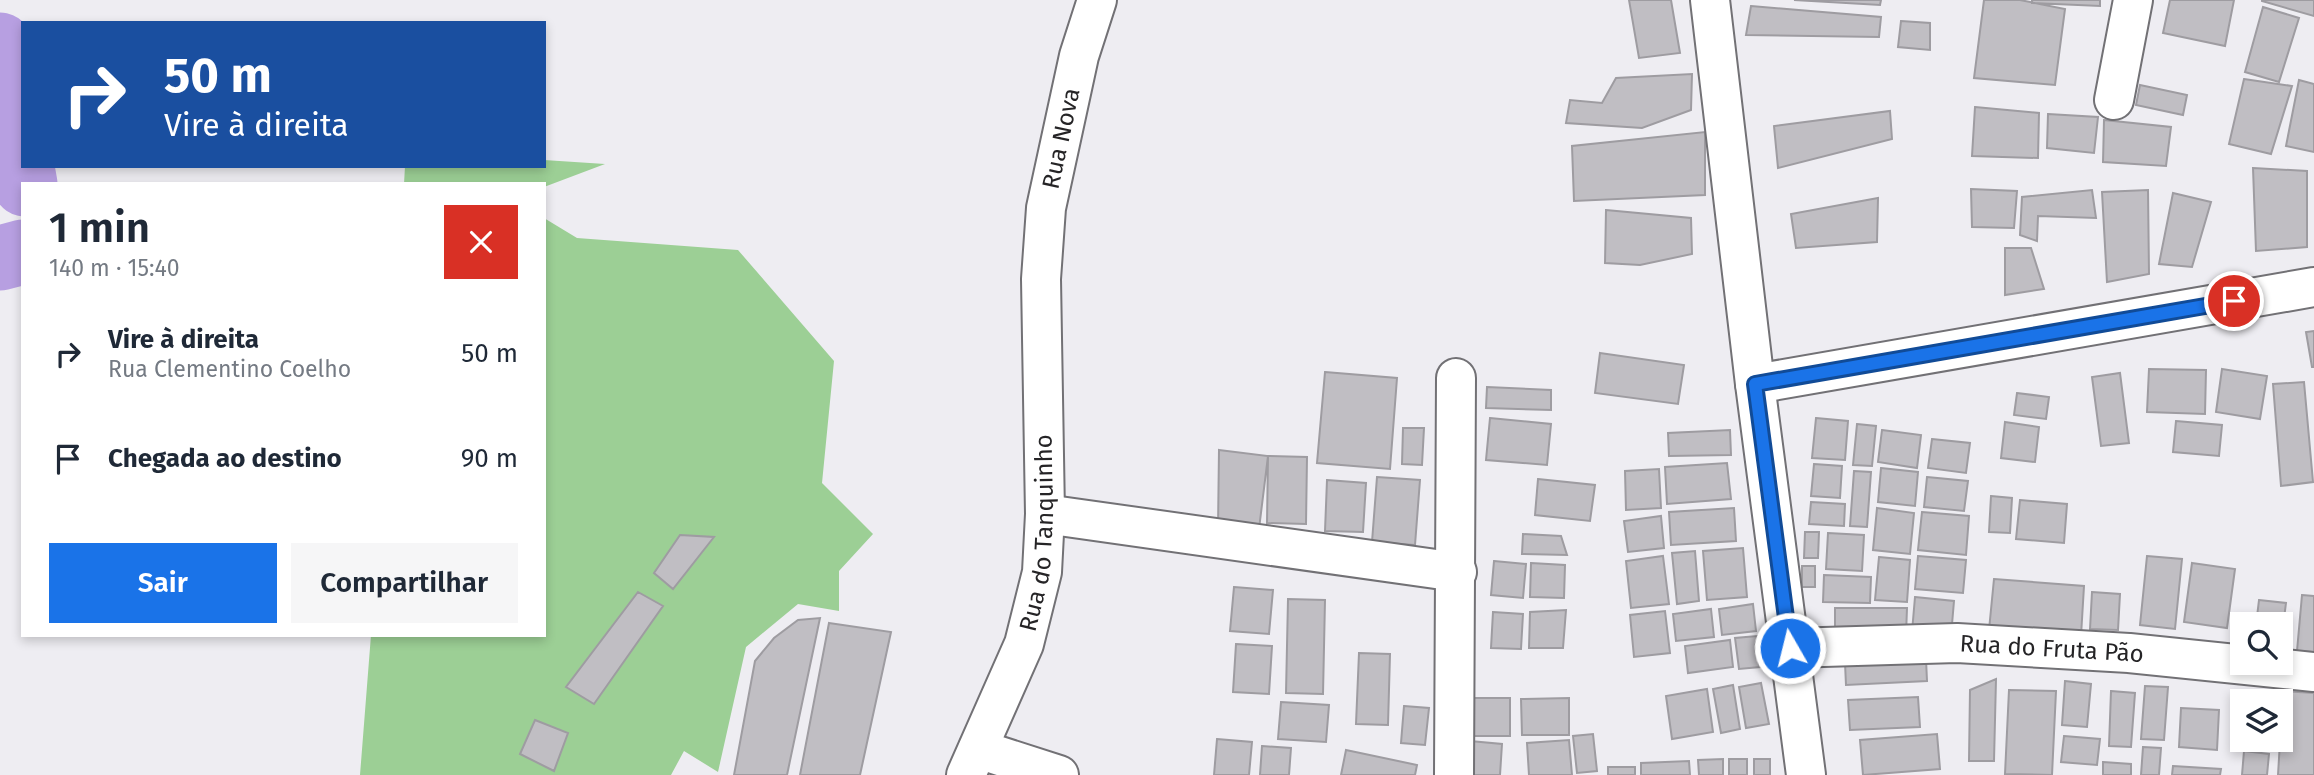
<!DOCTYPE html>
<html lang="pt">
<head>
<meta charset="utf-8">
<style>
	body { margin:0; font-family:"Fira Sans",sans-serif; background:#f6f6f7; color:#1f2937; height:100vh; display:flex; flex-direction:column; font-size:26px; white-space:nowrap }
	* { box-sizing:border-box; margin:0 }
	p { font-size:23px; color:#747a83 }
	.icon { flex:none; width:38px; height:38px; fill:none; stroke:currentColor; stroke-width:2; stroke-linecap:round; stroke-linejoin:round }
	.map { position:relative; flex:1; overflow:hidden }
	.panel { position:absolute; left:21px; top:182px; width:525px; height:455px; display:flex; flex-direction:column; background:#fff; border-radius:0px; box-shadow:0 4px 10px #0003 }
	.panel>* { flex:none }
	.guide { position:absolute; left:21px; top:21px; width:525px; height:147px; border-radius:0px; box-shadow:0 4px 10px #0003; background:#1a4fa0; color:#fff; overflow:hidden }
	.fabs { position:absolute; left:2230px; top:612px; display:grid; gap:14px }
	.fabs a { display:grid; place-items:center; width:63px; height:63px; border-radius:0px; background:#fff; box-shadow:0 4px 10px #0003; font-size:35px }
	.pin { position:absolute; display:grid; place-items:center; width:60px; height:60px; color:#fff; margin:-30px; border:4px solid #fff; border-radius:50%; box-shadow:0 2px 7px #0007 }
	.me { position:absolute; width:77px; margin:-38px; rotate:352deg; stroke-linejoin:round; filter:drop-shadow(0 0 5px #0008) }
	.turn { display:flex; align-items:center; gap:24px; height:147px; padding:0 28px; font-size:32px }
	.turn .icon { width:91px; height:91px; stroke-width:2.5 }
	.turn b { display:block; font-size:49px; line-height:60px }
	.round { display:grid; place-items:center; flex:none; width:74px; height:74px; border-radius:0px; background:#f6f6f7 }
	.head { display:flex; align-items:center; justify-content:space-between; height:119px; padding:0 28px }
	h1 { font-size:42px; font-weight:600; line-height:52px }
	.cta { display:flex; gap:14px; margin-top:auto; padding:14px 28px }
	.cta a { flex:1; height:80px; border-radius:0px; background:#1a73e8; color:#fff; font-size:28px; font-weight:600; line-height:80px; text-align:center }
	.cta a+a { background:#f6f6f7; color:#1f2937 }
	ul { padding:0; list-style:none }
	li { display:flex; align-items:center; gap:21px; height:105px; padding:0 28px }
	li div { flex:1 }
	li b { display:block; font-size:26px }
	li em { font-style:normal }
	.map>svg:first-child { display:block }
	.forest { fill:#9ccf95 }
	.lines { fill:none; stroke-linecap:round; stroke-linejoin:round }
	.river { stroke:#b79fe1; stroke-width:65 }
	.building { fill:#c0bec3; stroke:#9e9ca1; stroke-width:2 }
	.street-casing { stroke:#727175; stroke-width:42 }
	.secondary-casing { stroke:#727175; stroke-width:42 }
	.street { stroke:#fff; stroke-width:38 }
	.secondary { stroke:#fff; stroke-width:38 }
	.route-casing { stroke:#114b97; stroke-width:18 }
	.route { stroke:#1a73e8; stroke-width:12 }
	.labels { text-anchor:middle; stroke-width:7; stroke-linejoin:round; paint-order:stroke }
	.street-label { font-size:24px; fill:#252426; stroke:#fff }
</style>
</head>
<body>
<div class="map">
<svg width="2314" height="775" viewBox="0 0 2314 775">
	<rect width="100%" height="100%" fill="#eeedf2"/>
	<path class="forest" d="M 544,160 L 605,164 L 544,187 L 544,184 L 404,184 L 405,166 L 544,166 Z
		M 544,218 L 577,238 L 738,250 L 834,361 L 822,483 L 873,534 L 839,571 L 839,611 L 798,604 L 746,647 L 718,772 L 684,751 L 671,775 L 360,775 L 371,635 L 544,635 Z"/>
	<g class="lines">
		<path class="river" d="M 0,45 L 25,184
			M 0,258 L 23,252"/>
	</g>
	<path class="building" d="M 1629,0 L 1671,0 L 1680,53 L 1639,58 Z
		M 1794,0 L 1881,0 L 1880,5 Z
		M 1984,0 L 2020,0 L 2065,9 L 2055,85 L 1974,78 Z
		M 2032,0 L 2100,0 L 2100,6 L 2032,3 Z
		M 2170,0 L 2234,0 L 2225,46 L 2163,33 Z
		M 2314,0 L 2314,16 L 2262,1 L 2262,0 Z
		M 1751,6 L 1881,17 L 1879,37 L 1746,35 Z
		M 2263,7 L 2299,18 L 2279,82 L 2245,72 Z
		M 1901,21 L 1930,23 L 1930,50 L 1898,47 Z
		M 1692,74 L 1691,110 L 1642,128 L 1566,123 L 1570,100 L 1602,103 L 1616,78 Z
		M 2244,79 L 2292,86 L 2271,154 L 2229,144 Z
		M 2299,80 L 2314,84 L 2314,152 L 2286,146 Z
		M 2140,85 L 2187,95 L 2183,115 L 2136,105 Z
		M 1975,107 L 2039,113 L 2038,158 L 1972,156 Z
		M 1890,111 L 1892,139 L 1778,168 L 1774,126 Z
		M 2048,114 L 2098,117 L 2094,153 L 2047,148 Z
		M 2104,120 L 2171,127 L 2166,166 L 2103,162 Z
		M 1705,132 L 1705,195 L 1574,201 L 1572,146 Z
		M 2253,168 L 2307,171 L 2307,247 L 2256,251 Z
		M 1971,189 L 2017,191 L 2014,228 L 1972,227 Z
		M 2092,190 L 2096,218 L 2038,216 L 2037,241 L 2020,235 L 2022,197 Z
		M 2148,190 L 2149,274 L 2107,282 L 2102,192 Z
		M 2173,193 L 2211,202 L 2192,267 L 2159,264 Z
		M 1878,198 L 1877,242 L 1796,248 L 1791,214 Z
		M 1606,210 L 1691,218 L 1692,254 L 1640,265 L 1605,263 Z
		M 2005,248 L 2031,248 L 2044,289 L 2005,295 Z
		M 2314,331 L 2314,367 L 2312,367 L 2306,332 Z
		M 1600,353 L 1684,365 L 1678,404 L 1595,393 Z
		M 2149,369 L 2206,370 L 2205,414 L 2147,412 Z
		M 2222,369 L 2267,376 L 2260,419 L 2216,412 Z
		M 1325,372 L 1397,378 L 1390,469 L 1317,463 Z
		M 2120,373 L 2129,443 L 2101,446 L 2092,377 Z
		M 2304,382 L 2313,482 L 2281,486 L 2273,384 Z
		M 1487,387 L 1551,390 L 1551,410 L 1486,408 Z
		M 2017,393 L 2049,397 L 2046,419 L 2014,415 Z
		M 1490,418 L 1551,424 L 1547,465 L 1486,460 Z
		M 1816,418 L 1848,421 L 1845,460 L 1812,458 Z
		M 2176,421 L 2222,425 L 2219,456 L 2173,452 Z
		M 2005,422 L 2039,427 L 2035,462 L 2001,458 Z
		M 1857,424 L 1876,426 L 1872,466 L 1853,465 Z
		M 1403,428 L 1424,428 L 1422,465 L 1402,464 Z
		M 1730,430 L 1731,455 L 1669,456 L 1668,433 Z
		M 1882,430 L 1921,435 L 1917,468 L 1878,462 Z
		M 1932,439 L 1970,443 L 1966,473 L 1928,468 Z
		M 1219,450 L 1268,456 L 1258,537 L 1218,529 Z
		M 1268,456 L 1307,457 L 1306,524 L 1267,523 Z
		M 1727,463 L 1731,499 L 1667,504 L 1665,467 Z
		M 1814,464 L 1842,466 L 1840,498 L 1811,496 Z
		M 1881,468 L 1918,472 L 1915,506 L 1878,502 Z
		M 1659,469 L 1661,508 L 1626,510 L 1625,471 Z
		M 1854,471 L 1871,472 L 1867,527 L 1850,526 Z
		M 1377,477 L 1420,480 L 1415,545 L 1372,542 Z
		M 1927,477 L 1968,481 L 1964,511 L 1924,507 Z
		M 1538,479 L 1595,485 L 1590,521 L 1535,515 Z
		M 1327,480 L 1366,483 L 1363,532 L 1325,531 Z
		M 1991,496 L 2012,498 L 2010,533 L 1989,532 Z
		M 2020,500 L 2067,504 L 2064,543 L 2016,539 Z
		M 1811,502 L 1845,504 L 1844,526 L 1809,524 Z
		M 1734,508 L 1736,541 L 1671,545 L 1669,512 Z
		M 1877,508 L 1914,513 L 1910,554 L 1873,550 Z
		M 1922,512 L 1969,516 L 1966,555 L 1918,550 Z
		M 1661,516 L 1664,548 L 1628,552 L 1624,521 Z
		M 1805,532 L 1819,532 L 1818,558 L 1804,558 Z
		M 1828,533 L 1864,535 L 1862,571 L 1826,569 Z
		M 1523,534 L 1561,536 L 1567,555 L 1522,554 Z
		M 680,535 L 714,537 L 673,589 L 654,573 Z
		M 1743,548 L 1747,597 L 1707,600 L 1703,551 Z
		M 1695,551 L 1699,601 L 1677,604 L 1672,553 Z
		M 1663,556 L 1669,604 L 1631,608 L 1626,561 Z
		M 1918,556 L 1966,560 L 1963,593 L 1915,589 Z
		M 2147,556 L 2182,559 L 2175,629 L 2140,625 Z
		M 1879,557 L 1910,560 L 1907,602 L 1875,600 Z
		M 1494,561 L 1526,564 L 1523,598 L 1491,595 Z
		M 1531,563 L 1565,565 L 1564,598 L 1530,597 Z
		M 2192,563 L 2235,569 L 2227,628 L 2184,622 Z
		M 1802,566 L 1815,566 L 1815,587 L 1802,587 Z
		M 1824,575 L 1871,577 L 1870,603 L 1823,602 Z
		M 1994,579 L 2084,586 L 2081,636 L 1989,630 Z
		M 1234,587 L 1273,590 L 1269,634 L 1230,631 Z
		M 638,592 L 663,606 L 594,704 L 566,687 Z
		M 2092,592 L 2120,594 L 2118,630 L 2090,629 Z
		M 2302,595 L 2314,596 L 2314,652 L 2297,651 Z
		M 1915,597 L 1954,601 L 1951,636 L 1912,632 Z
		M 1288,599 L 1325,600 L 1323,694 L 1286,693 Z
		M 2259,600 L 2286,603 L 2280,650 L 2280,625 L 2256,625 Z
		M 1753,604 L 1756,631 L 1722,635 L 1719,609 Z
		M 1835,608 L 1907,608 L 1906,635 L 1835,635 Z
		M 1711,609 L 1714,637 L 1676,641 L 1673,614 Z
		M 1566,610 L 1563,648 L 1529,648 L 1530,612 Z
		M 1665,611 L 1670,653 L 1634,657 L 1630,615 Z
		M 1493,612 L 1523,614 L 1521,649 L 1491,648 Z
		M 820,618 L 787,775 L 734,775 L 755,661 L 774,638 L 798,620 Z
		M 829,623 L 891,632 L 860,775 L 800,775 Z
		M 1757,636 L 1760,667 L 1739,669 L 1735,638 Z
		M 1730,640 L 1733,667 L 1688,673 L 1685,646 Z
		M 1236,644 L 1272,646 L 1269,694 L 1233,692 Z
		M 1359,653 L 1390,654 L 1388,725 L 1356,724 Z
		M 1926,659 L 1927,681 L 1846,685 L 1845,663 Z
		M 1996,679 L 1994,761 L 1969,761 L 1970,690 Z
		M 2065,681 L 2091,684 L 2087,727 L 2062,725 Z
		M 1761,683 L 1769,724 L 1746,728 L 1739,687 Z
		M 1733,685 L 1740,729 L 1721,733 L 1713,689 Z
		M 2145,686 L 2168,687 L 2164,740 L 2141,739 Z
		M 1707,689 L 1713,732 L 1672,739 L 1666,696 Z
		M 2009,690 L 2056,691 L 2052,775 L 2005,774 Z
		M 2111,691 L 2135,693 L 2131,747 L 2109,746 Z
		M 2283,691 L 2314,693 L 2314,775 L 2278,775 Z
		M 1918,697 L 1920,727 L 1850,730 L 1848,700 Z
		M 1467,698 L 1510,698 L 1510,736 L 1467,736 Z
		M 1569,698 L 1569,735 L 1522,735 L 1521,699 Z
		M 1281,702 L 1329,705 L 1326,742 L 1278,739 Z
		M 1404,706 L 1429,708 L 1425,745 L 1401,743 Z
		M 2181,708 L 2219,710 L 2217,750 L 2179,747 Z
		M 535,720 L 568,733 L 554,771 L 520,754 Z
		M 1593,734 L 1597,771 L 1577,773 L 1573,736 Z
		M 1937,734 L 1940,769 L 1863,775 L 1860,740 Z
		M 2064,736 L 2100,739 L 2097,765 L 2061,762 Z
		M 1217,739 L 1252,742 L 1249,775 L 1214,775 Z
		M 1569,740 L 1572,775 L 1529,775 L 1527,743 Z
		M 1470,741 L 1502,744 L 1500,775 L 1468,775 Z
		M 1262,746 L 1291,748 L 1289,775 L 1260,775 Z
		M 2143,747 L 2161,748 L 2159,775 L 2141,775 Z
		M 1346,750 L 1417,765 L 1415,775 L 1341,775 Z
		M 2244,751 L 2269,754 L 2267,775 L 2242,775 Z
		M 1723,759 L 1723,775 L 1699,775 L 1698,760 Z
		M 1729,759 L 1747,759 L 1747,775 L 1729,775 Z
		M 1754,759 L 1770,759 L 1770,775 L 1754,775 Z
		M 1689,761 L 1690,775 L 1641,775 L 1641,763 Z
		M 2103,762 L 2131,764 L 2131,775 L 2103,775 Z
		M 2173,766 L 2221,769 L 2220,775 L 2172,775 Z
		M 1608,767 L 1635,767 L 1635,775 L 1608,775 Z"/>
	<g class="lines">
		<defs>
			<g id="street">
				<path d="M 2114,100 L 2133,0"/>
				<path d="M 1755,384 L 2314,287"/>
				<path d="M 1045,514 L 1457,572"/>
				<path id="s1" d="M 1790,648 L 1957,643 L 2129,653 L 2314,672"/>
				<path d="M 978,749 L 1059,775"/>
				<path d="M 1454,775 L 1456,378"/>
			</g>
			<g id="secondary">
				<path d="M 1710,0 L 1755,384 L 1806,775"/>
				<path id="s2" d="M 966,775 L 1024,644 L 1042,572 L 1045,514 L 1041,279 L 1046,208 L 1079,56 L 1097,0"/>
			</g>
		</defs>
		<use href="#street" class="street-casing"/>
		<use href="#secondary" class="secondary-casing"/>
		<use href="#street" class="street"/>
		<use href="#secondary" class="secondary"/>
	</g>
	<g class="lines">
		<defs>
			<path id="route" d="M 1790,648 L 1755,384 L 2234,301"/>
		</defs>
		<use href="#route" class="route-casing"/>
		<use href="#route" class="route"/>
	</g>
	<g class="labels">
		<g class="street-label">
			<text dy="8" stroke="none"><textPath href="#s2" startOffset="653">Rua Nova</textPath></text>
			<text dy="8" stroke="none"><textPath href="#s2" startOffset="256">Rua do Tanquinho</textPath></text>
			<text dy="8" stroke="none"><textPath href="#s1" startOffset="262">Rua do Fruta Pão</textPath></text>
		</g>
	</g>
</svg>
<div class="fabs">
<a><svg class="icon" aria-label="search" viewBox="0 0 24 24"><circle cx="10" cy="10" r="6"/><path d="M15 15l6 6"/></svg></a>
<a><svg class="icon" aria-label="layers" viewBox="0 0 24 24"><path d="M12 4l9 5-9 5-9-5zM3 14l9 5 9-5"/></svg></a>
</div>
<div class="pin" style="left:2234px;top:301px;background:#d93025"><svg class="icon" aria-label="arrive" viewBox="0 0 24 24"><path d="M6 21V4h12l-3 4 3 4H6"/></svg></div>
<svg class="me" style="left:1790px;top:648px" viewBox="-20 -20 40 40"><circle r="17" fill="#1a73e8" stroke="#fff" stroke-width="3"/><path d="M0-11L8 9 0 5-8 9z" fill="#fff"/></svg>
<div class="guide">
<div class="turn"><svg class="icon" aria-label="right" viewBox="0 0 24 24"><path d="M7 20v-9h11M14 6l5 5-5 5"/></svg><div><b>50 m</b>Vire à direita</div></div>
</div>
<section class="panel">
<div class="head"><div><h1>1 min</h1><p>140 m · 15:40</p></div><a class="round" style="background:#d93025;color:#fff"><svg class="icon" aria-label="close" viewBox="0 0 24 24"><path d="M6 6l12 12M18 6L6 18"/></svg></a></div>
<ul>
<li><svg class="icon" aria-label="right" viewBox="0 0 24 24"><path d="M7 20v-9h11M14 6l5 5-5 5"/></svg><div><b>Vire à direita</b><p>Rua Clementino Coelho</p></div><em>50 m</em></li>
<li><svg class="icon" aria-label="arrive" viewBox="0 0 24 24"><path d="M6 21V4h12l-3 4 3 4H6"/></svg><div><b>Chegada ao destino</b></div><em>90 m</em></li>
</ul>
<div class="cta"><a>Sair</a><a>Compartilhar</a></div>
</section>
</div>
</body>
</html>
